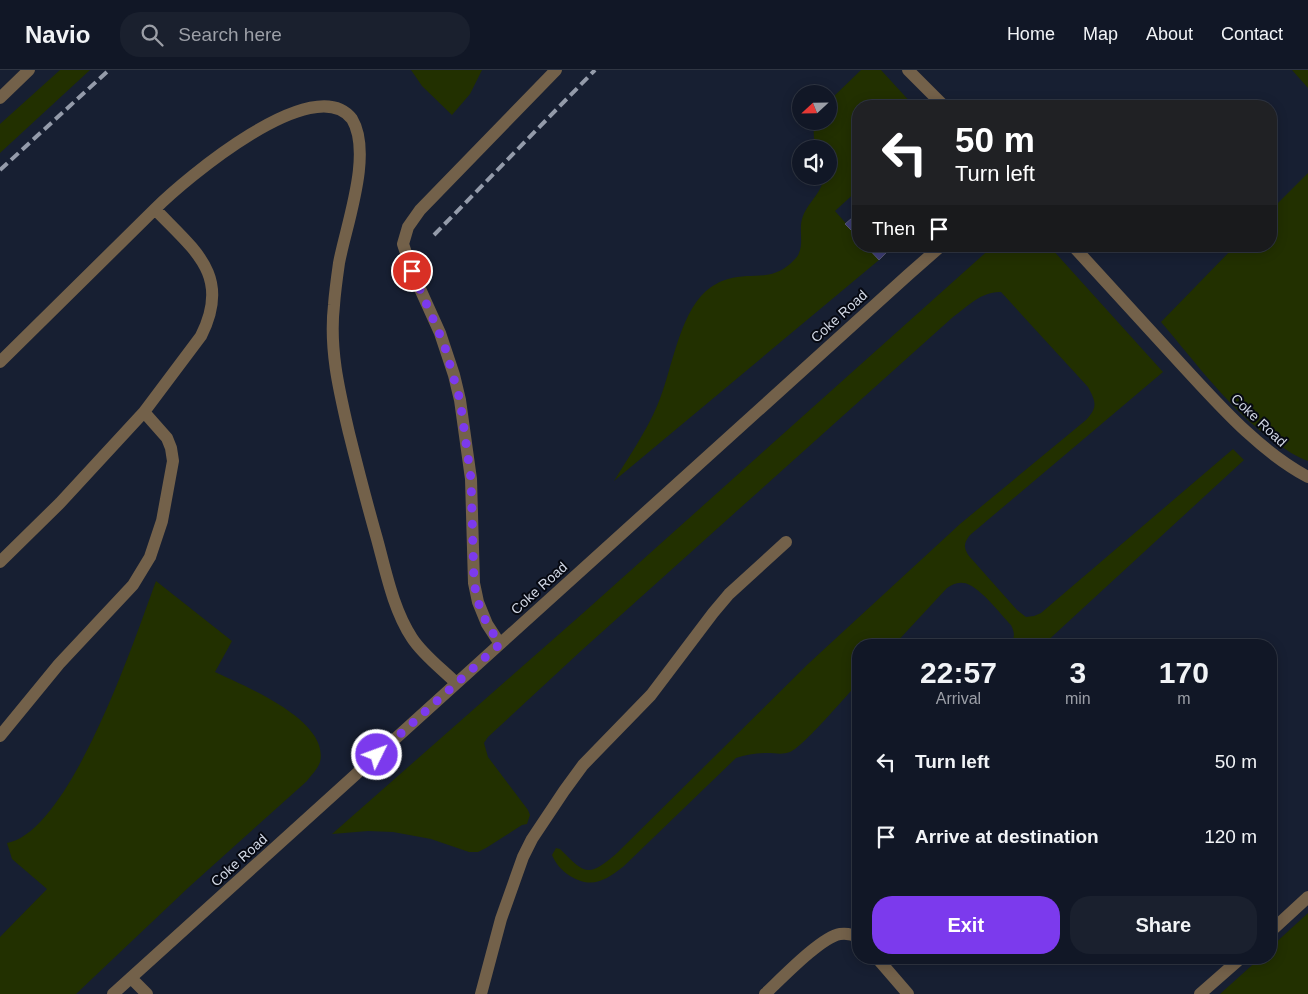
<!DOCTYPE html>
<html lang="en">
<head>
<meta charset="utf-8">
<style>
	body { margin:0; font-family:Arial,sans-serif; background:#1a202e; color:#f1f3f6; height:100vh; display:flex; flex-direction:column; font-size:19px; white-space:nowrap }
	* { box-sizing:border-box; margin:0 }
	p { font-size:16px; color:#9c9fa7 }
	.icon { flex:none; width:28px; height:28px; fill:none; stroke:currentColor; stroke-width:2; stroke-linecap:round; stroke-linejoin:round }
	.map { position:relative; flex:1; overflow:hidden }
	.side { position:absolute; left:852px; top:569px; width:425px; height:325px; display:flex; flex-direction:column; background:#111726; border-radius:20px; box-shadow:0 2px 12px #0003,0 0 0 1px #303643 }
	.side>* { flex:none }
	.top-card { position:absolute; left:852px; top:30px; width:425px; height:152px; border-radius:20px; box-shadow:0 2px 12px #0003,0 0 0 1px #303643; background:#202124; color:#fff; overflow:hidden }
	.needle { width:32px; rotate:248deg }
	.controls { position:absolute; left:792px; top:15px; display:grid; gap:10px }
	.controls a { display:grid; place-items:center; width:45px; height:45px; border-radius:50%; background:#111726; box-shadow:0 2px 12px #0003,0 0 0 1px #303643; font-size:25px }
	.pin { position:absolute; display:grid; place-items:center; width:42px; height:42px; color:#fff; margin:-21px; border:2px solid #fff; border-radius:50%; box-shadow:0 1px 5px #0007 }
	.me { position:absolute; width:55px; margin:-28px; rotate:48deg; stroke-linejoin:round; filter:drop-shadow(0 0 4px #0008) }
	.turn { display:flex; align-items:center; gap:18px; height:105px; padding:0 20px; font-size:22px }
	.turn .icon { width:65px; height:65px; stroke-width:2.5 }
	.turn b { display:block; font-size:35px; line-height:42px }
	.then { display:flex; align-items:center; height:48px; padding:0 20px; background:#0003; gap:10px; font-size:19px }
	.eta { display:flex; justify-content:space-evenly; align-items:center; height:85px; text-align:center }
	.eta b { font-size:30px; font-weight:700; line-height:35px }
	.cta { display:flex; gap:10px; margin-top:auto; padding:10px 20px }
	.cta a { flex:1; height:58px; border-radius:20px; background:#7c3aed; color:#fff; font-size:20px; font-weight:700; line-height:58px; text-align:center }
	.cta a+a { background:#1a202e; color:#f1f3f6 }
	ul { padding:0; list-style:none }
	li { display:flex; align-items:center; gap:15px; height:75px; padding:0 20px }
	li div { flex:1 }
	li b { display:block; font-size:19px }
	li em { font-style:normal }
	header { display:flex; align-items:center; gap:30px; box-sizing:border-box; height:70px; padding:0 25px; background:#111726; border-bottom:1px solid #303643 }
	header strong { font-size:24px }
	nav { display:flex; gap:28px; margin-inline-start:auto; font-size:18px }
	.search { width:350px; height:45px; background:#1a202e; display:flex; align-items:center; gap:12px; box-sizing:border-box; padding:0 18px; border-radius:20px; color:#9c9fa7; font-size:19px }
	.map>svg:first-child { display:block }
	.green { fill:#223000 }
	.building { fill:#3d3d74; stroke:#565870 }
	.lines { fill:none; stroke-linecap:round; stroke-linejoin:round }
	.minor { stroke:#73614a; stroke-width:12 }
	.rail { stroke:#949baa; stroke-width:4; stroke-dasharray:10 5; stroke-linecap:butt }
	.route { stroke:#7c3aed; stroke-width:9; stroke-dasharray:0 16.2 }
	.labels { text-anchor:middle; stroke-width:4; stroke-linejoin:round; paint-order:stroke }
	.street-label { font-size:14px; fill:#d1d7e4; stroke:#060912 }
</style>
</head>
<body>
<header>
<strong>Navio</strong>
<div class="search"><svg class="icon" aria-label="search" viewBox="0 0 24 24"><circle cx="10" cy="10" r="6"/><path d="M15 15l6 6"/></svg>Search here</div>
<nav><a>Home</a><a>Map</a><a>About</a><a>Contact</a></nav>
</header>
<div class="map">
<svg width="1308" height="924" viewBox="0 0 1308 924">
	<rect width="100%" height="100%" fill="#171f32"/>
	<path class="green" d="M 60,0 L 90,0 L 0,83 L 0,54 Z
		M 411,0 L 482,0 L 470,24 L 452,45 L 422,16 Z
		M 861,0 L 881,0 L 914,36 L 859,36 L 859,119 L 835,141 L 859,168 L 859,176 L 866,176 L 879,190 L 614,411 C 629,386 646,362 657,336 C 672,302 678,246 706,221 C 712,216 720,211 728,209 C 751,202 769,212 790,194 C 793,191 798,187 799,183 C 804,171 798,158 803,146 C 809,131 822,123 824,106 L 829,106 L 829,79 L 816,79 C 814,70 812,60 816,51 L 829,51 L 829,31 Z
		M 1292,0 L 1308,0 L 1308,18 Z
		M 1308,103 L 1308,391 C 1296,387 1285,379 1275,372 C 1230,340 1197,294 1161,252 L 1235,176 L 1271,176 L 1271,140 Z
		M 993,176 L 1051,178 L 1163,302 L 970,465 C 964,473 963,477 969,486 L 1017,540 L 1026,547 L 1034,546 L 1041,543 L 1233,379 L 1244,390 L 1043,575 L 1010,575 C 1015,568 1015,563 1011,555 C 1001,545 977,513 963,513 C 957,512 952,515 947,518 L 894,575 L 859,575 L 859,612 C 846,626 803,677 790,682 C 782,685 775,683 767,683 C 756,683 746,685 736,688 L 624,796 C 605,811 592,819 570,806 C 561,800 556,794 552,785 L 556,778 L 560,779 C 585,804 588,808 616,784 L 808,594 L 960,454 L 1086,350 C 1098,337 1096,332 1088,317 L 1001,222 C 982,221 968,236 953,247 L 582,580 L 488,667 L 484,673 L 488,687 L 528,740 L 530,745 L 527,754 L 522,755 L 486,778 L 478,782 L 469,782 L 431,769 L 393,762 L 368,761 L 332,764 L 582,544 Z
		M 156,511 L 232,571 L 215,602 C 244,616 330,650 320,692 C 318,699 311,705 307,711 L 189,817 L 76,924 L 0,924 L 0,867 L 47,819 L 12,789 L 7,773 C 71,761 135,568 156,511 Z
		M 1308,843 L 1308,924 L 1220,924 L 1260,888 L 1271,888 L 1271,877 Z"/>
	<path class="building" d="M 859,142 L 859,168 L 845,154 Z
		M 866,176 L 893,176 L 879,190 Z"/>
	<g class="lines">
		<path class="minor" d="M 908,0 L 944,36
			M 0,28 L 29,0
			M 155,139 C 185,109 314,0 352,49 C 373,84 346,155 339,193 C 337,207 335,221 334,235 C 329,279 339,320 349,363 C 358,399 367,434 377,469 C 386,502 393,539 412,568 C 423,585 442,599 456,613
			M 1073,176 C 1109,215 1145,255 1181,294 C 1219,335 1258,380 1308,407
			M 0,292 L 155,139 C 194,180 232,205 201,266 L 144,342 L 167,368 L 171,378 L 173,391 L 162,451 L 150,487 L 133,515 L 59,594 L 0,666
			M 0,492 L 60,433 L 144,342
			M 500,574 L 487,554 L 478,532 L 474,513 L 471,409 L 460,330 L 454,305 L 440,263 L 412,201 L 403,174 L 408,157 L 420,140 L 556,0
			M 1271,861 L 1308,827
			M 877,888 L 908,924
			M 131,908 L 147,924
			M 113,924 L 908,205 L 941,176
			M 481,924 L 501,849 L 523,787 L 532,769 L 564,721 L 583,695 L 651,625 L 713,543 L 729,524 L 786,472
			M 765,924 C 781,909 821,867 840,864 C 847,863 854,865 859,868
			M 1200,924 L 1241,888"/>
		<path class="rail" d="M 0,100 L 109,0
			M 434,165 L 595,0"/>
	</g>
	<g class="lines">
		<path class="route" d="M 377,685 L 500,574 L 487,554 L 478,532 L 474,513 L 471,409 L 460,330 L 444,274 L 412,201"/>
	</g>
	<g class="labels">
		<g class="street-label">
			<text transform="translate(839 246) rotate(-42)" y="5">Coke Road</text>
			<text transform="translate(1259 350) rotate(43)" y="5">Coke Road</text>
			<text transform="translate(539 518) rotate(-42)" y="5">Coke Road</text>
			<text transform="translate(239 790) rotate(-42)" y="5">Coke Road</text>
		</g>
	</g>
</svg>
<div class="controls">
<a><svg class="needle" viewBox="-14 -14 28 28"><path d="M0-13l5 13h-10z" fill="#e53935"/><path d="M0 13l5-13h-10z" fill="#9c9fa7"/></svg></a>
<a><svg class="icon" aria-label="sound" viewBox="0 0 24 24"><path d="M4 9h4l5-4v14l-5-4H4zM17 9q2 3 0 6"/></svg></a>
</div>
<div class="pin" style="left:412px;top:201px;background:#d93025"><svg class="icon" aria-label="arrive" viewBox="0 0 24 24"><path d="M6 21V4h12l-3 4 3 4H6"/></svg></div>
<svg class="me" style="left:377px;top:685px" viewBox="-20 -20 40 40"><circle r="17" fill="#7c3aed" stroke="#fff" stroke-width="3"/><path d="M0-11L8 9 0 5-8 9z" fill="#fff"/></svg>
<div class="top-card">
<div class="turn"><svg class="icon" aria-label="left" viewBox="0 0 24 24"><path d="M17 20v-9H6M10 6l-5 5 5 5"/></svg><div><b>50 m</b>Turn left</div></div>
<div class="then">Then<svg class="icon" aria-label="arrive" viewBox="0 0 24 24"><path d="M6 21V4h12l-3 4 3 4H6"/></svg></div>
</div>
<section class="side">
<div class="eta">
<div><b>22:57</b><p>Arrival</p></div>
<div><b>3</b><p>min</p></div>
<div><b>170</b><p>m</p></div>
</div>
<ul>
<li><svg class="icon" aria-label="left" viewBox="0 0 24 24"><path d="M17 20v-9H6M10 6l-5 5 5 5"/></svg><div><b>Turn left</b></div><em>50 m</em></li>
<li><svg class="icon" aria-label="arrive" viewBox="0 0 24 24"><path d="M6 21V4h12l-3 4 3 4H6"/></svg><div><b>Arrive at destination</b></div><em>120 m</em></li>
</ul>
<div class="cta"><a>Exit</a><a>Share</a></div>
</section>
</div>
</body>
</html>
